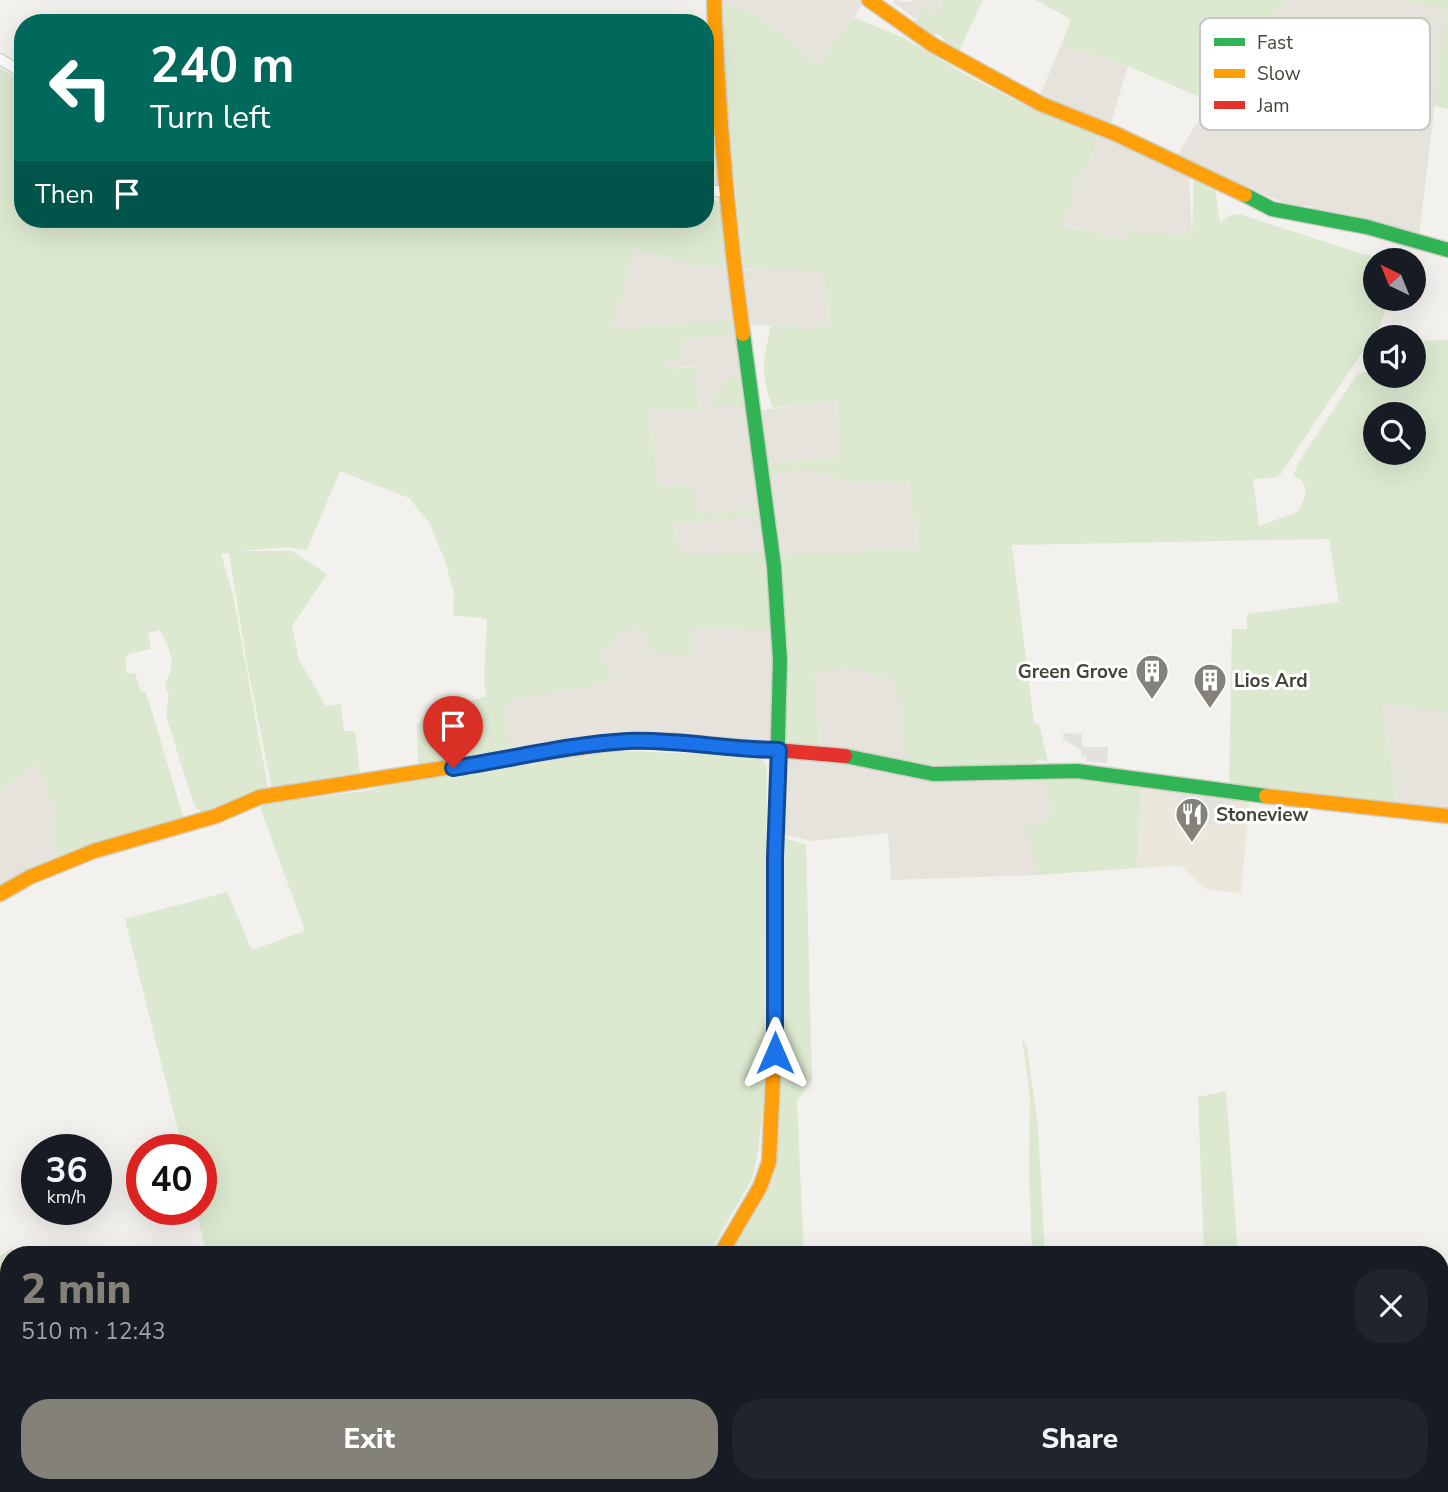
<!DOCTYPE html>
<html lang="en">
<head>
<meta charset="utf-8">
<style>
	body { margin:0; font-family:"Nunito Sans",sans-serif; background:#20242c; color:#f1f3f6; height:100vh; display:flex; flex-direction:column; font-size:26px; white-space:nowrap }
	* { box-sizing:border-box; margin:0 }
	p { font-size:23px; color:#9ea1a6 }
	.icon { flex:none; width:38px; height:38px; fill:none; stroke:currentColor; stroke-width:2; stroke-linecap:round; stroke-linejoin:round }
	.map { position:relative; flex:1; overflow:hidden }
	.panel { position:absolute; left:0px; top:1246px; width:1449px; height:247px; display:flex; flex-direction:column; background:#171b24; border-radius:28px 28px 0 0; box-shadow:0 7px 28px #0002 }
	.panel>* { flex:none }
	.guide { position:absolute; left:14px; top:14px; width:700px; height:214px; border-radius:28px; box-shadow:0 7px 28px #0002; background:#00695c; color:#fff; overflow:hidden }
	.needle { width:46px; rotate:317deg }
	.buttons { position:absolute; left:1363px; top:248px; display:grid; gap:14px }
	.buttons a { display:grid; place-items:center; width:63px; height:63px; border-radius:50%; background:#171b24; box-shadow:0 7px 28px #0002; font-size:35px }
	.speed { position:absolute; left:21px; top:1134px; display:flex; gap:14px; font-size:35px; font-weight:700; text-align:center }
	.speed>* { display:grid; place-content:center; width:91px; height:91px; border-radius:50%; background:#171b24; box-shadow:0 7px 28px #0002; line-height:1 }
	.speed small { font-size:18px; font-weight:400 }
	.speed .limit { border:10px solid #d22; background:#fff; color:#111 }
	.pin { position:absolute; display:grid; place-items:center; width:60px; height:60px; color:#fff; margin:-72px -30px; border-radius:50% 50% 50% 0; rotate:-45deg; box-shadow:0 0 7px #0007 }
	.pin .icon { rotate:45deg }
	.me { position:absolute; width:77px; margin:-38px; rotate:0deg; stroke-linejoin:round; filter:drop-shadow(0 0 5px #0008) }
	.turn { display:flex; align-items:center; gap:24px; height:147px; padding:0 21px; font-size:32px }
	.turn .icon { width:91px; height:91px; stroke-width:2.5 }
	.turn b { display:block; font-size:49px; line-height:60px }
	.then { display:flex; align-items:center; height:66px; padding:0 21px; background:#0003; gap:14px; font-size:26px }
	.round { display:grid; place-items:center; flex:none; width:74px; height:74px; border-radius:28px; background:#20242c }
	.summary { display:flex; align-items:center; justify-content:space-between; height:119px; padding:0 21px }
	h1 { font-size:42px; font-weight:800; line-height:52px; color:#838178 }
	.button { display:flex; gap:14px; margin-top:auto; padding:14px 21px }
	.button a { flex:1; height:80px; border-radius:28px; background:#838178; color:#fff; font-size:28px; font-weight:800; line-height:80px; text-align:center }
	.button a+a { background:#20242c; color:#f1f3f6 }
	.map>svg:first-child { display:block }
	.residential { fill:#e5e3dc }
	.commercial { fill:#ebe7db }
	.green { fill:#dce9d0; fill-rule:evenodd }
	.parking { fill:#e3e2de }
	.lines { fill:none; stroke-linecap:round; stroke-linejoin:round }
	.street-casing { stroke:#d0cfca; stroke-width:12 }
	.fast-casing { stroke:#d0cfc5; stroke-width:17 }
	.slow-casing { stroke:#d0cfc5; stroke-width:17 }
	.jam-casing { stroke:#d0cfc5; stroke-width:17 }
	.street { stroke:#fdfdfc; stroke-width:10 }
	.fast { stroke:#30b455; stroke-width:14 }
	.slow { stroke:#ff9f0a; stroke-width:14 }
	.jam { stroke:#e5322d; stroke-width:14 }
	.rail { stroke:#dadad9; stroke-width:2.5; stroke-dasharray:9 9; stroke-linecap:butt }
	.route-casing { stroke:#114b97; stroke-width:18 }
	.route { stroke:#1a73e8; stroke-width:12 }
	.labels { text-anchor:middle; stroke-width:6; stroke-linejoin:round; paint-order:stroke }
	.poi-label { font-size:19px; font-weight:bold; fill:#474439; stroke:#fff; text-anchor:start }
	.key { fill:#fff; stroke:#c8c7c4; stroke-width:2 }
	.key-label { font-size:19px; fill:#474439 }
</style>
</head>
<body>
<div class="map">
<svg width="1448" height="1492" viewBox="0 0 1448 1492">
	<rect width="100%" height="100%" fill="#f2f1ed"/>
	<path class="residential" d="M 718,0 L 861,0 L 864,2 L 820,66 L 761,18 L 718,5 Z
		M 894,0 L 913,2 L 914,0 L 942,0 L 936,15 L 921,9 L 915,19 L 894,3 Z
		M 1285,0 L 1406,0 L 1446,11 L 1419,236 L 1314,212 L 1311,206 L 1302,206 L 1300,208 L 1246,188 L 1177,156 L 1195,126 Z
		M 1061,45 L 1128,66 L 1110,126 L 1038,100 Z
		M 714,109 L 717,137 L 705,138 L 705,110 Z
		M 1100,134 L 1189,175 L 1192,235 L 1131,230 L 1127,241 L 1062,224 L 1073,201 L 1072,180 L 1087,169 Z
		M 634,249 L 704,268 L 728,266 L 736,319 L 610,330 Z
		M 778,269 L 823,271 L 830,328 L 748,325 L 740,270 Z
		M 740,332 L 762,509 L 695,514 L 659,485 L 649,411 L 700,409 L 698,381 L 692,382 L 692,376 L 697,376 L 697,366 L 666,369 L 666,364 L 681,338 Z
		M 836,400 L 840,457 L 765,464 L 757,411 Z
		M 801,470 L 853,482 L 908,481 L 918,550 L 797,552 L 777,557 L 765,477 Z
		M 763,516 L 767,550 L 681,556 L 674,524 Z
		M 642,625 L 692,656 L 694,627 L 775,633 L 771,744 L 604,739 L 511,750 L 504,702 L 611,682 L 600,651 L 624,633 Z
		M 839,666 L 860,669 L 898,682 L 906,763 L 864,753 L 821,749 L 815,671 Z
		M 1383,702 L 1448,713 L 1448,811 L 1397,806 Z
		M 801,757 L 836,760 L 972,781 L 1000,782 L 1043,777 L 1052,815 L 1026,828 L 1039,875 L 891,880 L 888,833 L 813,841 L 782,834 L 785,758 Z
		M 38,763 L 53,810 L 55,852 L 60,854 L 62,858 L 0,888 L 0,790 Z"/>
	<path class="commercial" d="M 717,137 L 723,185 L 705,187 L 705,138 Z
		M 1141,787 L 1250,797 L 1241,893 L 1207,890 L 1181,866 L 1137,868 Z"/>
	<path class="green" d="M 942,0 L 983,0 L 959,51 L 944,46 L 943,38 L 937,34 L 930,36 L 914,25 L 921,8 L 936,15 Z
		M 1035,0 L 1285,0 L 1213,103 L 1128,66 L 1061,45 L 1071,19 Z
		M 1406,0 L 1448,0 L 1448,109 L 1434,106 L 1445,11 Z
		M 728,3 L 761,18 L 819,65 L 853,17 L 904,38 L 968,76 L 1021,103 L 1100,134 L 1087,169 L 1072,180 L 1073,201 L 1062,225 L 1126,240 L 1131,230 L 1192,235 L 1194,175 L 1215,186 L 1220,223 L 1230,215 L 1239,214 L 1359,253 L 1393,261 L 1376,261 L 1376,299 L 1390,299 L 1379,327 L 1280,475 L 1273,478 L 1253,479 L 1259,526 L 1297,512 C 1306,499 1312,482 1293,476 L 1298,463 L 1358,373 L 1375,372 L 1376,376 L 1414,376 L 1414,341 L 1448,340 L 1448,713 L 1383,703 L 1397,806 L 1229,786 L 1232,629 L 1247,629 L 1247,614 L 1339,602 L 1329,539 L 1012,545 L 1034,723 L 1039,724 L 1048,762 L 1039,760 L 1026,766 L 968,768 L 906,763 L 897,682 C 863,670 851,664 815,672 L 821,749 L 784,744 L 777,557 L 797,552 L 918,549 L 908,481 L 853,482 L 801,470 L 765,477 L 765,464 L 840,457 L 836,400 L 773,408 C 760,375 763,360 771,326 L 830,327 L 823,271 L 743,269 L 718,5 ZM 1376,415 L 1414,415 L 1414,453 L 1376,453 Z
		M 0,68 L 23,82 L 23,219 L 497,219 L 498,221 L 527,219 L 537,222 L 539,219 L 705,219 L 705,200 L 709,201 L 709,198 L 718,201 L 720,207 L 728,266 L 704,268 L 634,249 L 611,329 L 736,319 L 740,332 L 681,340 L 682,358 L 666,364 L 666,369 L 697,367 L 697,376 L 692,376 L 692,381 L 698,381 L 700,409 L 649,412 L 659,485 L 693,485 L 696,514 L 762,509 L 763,516 L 674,524 L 681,555 L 767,550 L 775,633 L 694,627 L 692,657 L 652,652 L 641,626 L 624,633 L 600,651 L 612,682 L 505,702 L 511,750 L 469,759 L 418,764 L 417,725 L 423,718 L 486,696 L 484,678 L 487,619 L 453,615 L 454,593 L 445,561 L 430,524 L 409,498 L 340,471 L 307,550 L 285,547 L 238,551 L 292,551 L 327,574 L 292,626 L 299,660 L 326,706 L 341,704 L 344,731 L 355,731 L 361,782 L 273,795 L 246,658 L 229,553 L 221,554 L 233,595 L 269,793 L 202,817 L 201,812 L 194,805 L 166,716 L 169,693 L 165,689 C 165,680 170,676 171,668 C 174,655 165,641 160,630 L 148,633 L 151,649 L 129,654 L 125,657 L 127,674 L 135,673 L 141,691 L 146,692 L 184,819 L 62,858 L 60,854 L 55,852 L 53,810 L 38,763 L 0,790 Z
		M 734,378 L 741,382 L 744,405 L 714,407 L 714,396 L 721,395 L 721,382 Z
		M 603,750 L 755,756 L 762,759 L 767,767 L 765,1090 L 758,1152 L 752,1179 L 708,1255 L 188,1255 L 205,1249 L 196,1209 L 201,1209 L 201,1150 L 183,1150 L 125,919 L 227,892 L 252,950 L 305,931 L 259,804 L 365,791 L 417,778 Z
		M 1078,776 L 1141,787 L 1137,868 L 1039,875 L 1025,828 L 1052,815 L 1043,777 Z
		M 782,837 L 806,845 L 812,1080 L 797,1101 L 804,1255 L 724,1255 L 766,1187 Z
		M 1022,1039 L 1027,1047 L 1038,1127 L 1045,1255 L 1032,1255 L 1029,1172 L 1030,1097 Z
		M 1226,1091 L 1238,1255 L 1204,1255 L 1198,1097 Z
		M 11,1249 L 33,1255 L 9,1255 L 9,1484 L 646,1484 L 645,1492 L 0,1492 L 0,1256 Z
		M 667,1484 L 815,1484 L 816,1492 L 666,1492 Z"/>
	<path class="parking" d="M 1063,733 L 1082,734 L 1082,747 L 1108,747 L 1107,763 L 1086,762 L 1086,757 L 1081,756 L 1081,750 L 1063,739 Z
		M 1179,794 L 1233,800 L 1230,826 L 1176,820 Z"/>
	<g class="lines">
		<defs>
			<path id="street" d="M 0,59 L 23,73
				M 705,190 L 727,192"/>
			<path id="fast" d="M 1245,195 L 1272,209 L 1367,227 L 1448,250
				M 743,334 L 774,566 L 780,660 L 775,857 L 775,1036
				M 845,756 L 933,774 L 1077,771 L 1266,796"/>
			<path id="slow" d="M 714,0 C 718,111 728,224 743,334
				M 869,0 L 933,45 L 1041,104 L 1116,134 L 1245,195
				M 1266,796 L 1448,816
				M 0,894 L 30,877 L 94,851 L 216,816 L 260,797 L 521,756
				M 720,1255 L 760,1187 L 769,1162 L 775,1036
				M 661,1484 L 661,1492"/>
			<path id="jam" d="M 521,756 L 628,741 L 673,741 L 845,756"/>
		</defs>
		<use href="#street" class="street-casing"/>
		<use href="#fast" class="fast-casing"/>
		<use href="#slow" class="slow-casing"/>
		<use href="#jam" class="jam-casing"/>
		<use href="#street" class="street"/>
		<use href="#fast" class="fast"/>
		<use href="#slow" class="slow"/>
		<use href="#jam" class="jam"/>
		<path class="rail" d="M 1440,1465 L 1448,1464
			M 1304,1492 L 1335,1486
			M 1328,1492 L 1369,1484"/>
	</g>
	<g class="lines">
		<defs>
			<path id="route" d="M 453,768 C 511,759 570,744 628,741 C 679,739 728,750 779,750 L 775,857 L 775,1053"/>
		</defs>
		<use href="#route" class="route-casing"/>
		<use href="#route" class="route"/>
	</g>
	<defs>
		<symbol id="building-pin" viewBox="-11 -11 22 30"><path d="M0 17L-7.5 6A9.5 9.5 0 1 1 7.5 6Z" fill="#838178" stroke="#fff"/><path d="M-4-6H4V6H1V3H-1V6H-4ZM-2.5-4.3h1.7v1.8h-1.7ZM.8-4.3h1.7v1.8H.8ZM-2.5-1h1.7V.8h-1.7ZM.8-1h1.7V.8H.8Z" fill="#fff"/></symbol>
		<symbol id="restaurant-pin" viewBox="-11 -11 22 30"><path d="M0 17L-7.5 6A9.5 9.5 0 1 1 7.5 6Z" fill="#838178" stroke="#fff"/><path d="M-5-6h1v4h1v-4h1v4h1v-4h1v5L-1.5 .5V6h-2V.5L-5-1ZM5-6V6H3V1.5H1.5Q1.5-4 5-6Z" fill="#fff"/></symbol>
	</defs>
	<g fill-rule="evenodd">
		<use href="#building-pin" x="1133" y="652" width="38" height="52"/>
		<use href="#building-pin" x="1191" y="661" width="38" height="52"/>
		<use href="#restaurant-pin" x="1173" y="795" width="38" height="52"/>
	</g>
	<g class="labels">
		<g class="poi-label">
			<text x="1128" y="678" text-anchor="end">Green Grove</text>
			<text x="1234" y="687">Lios Ard</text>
			<text x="1216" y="821">Stoneview</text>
		</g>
	</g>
	<rect x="1200" y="18" width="230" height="112" rx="10" class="key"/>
	<rect x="1214" y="38" width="31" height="8" fill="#30b455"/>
	<rect x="1214" y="69" width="31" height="9" fill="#ff9f0a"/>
	<rect x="1214" y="101" width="31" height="8" fill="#e5322d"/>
	<g class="key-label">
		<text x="1257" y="49">Fast</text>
		<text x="1257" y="80">Slow</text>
		<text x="1257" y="112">Jam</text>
	</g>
</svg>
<div class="buttons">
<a><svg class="needle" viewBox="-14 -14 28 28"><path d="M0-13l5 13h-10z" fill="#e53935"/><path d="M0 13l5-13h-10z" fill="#9ea1a6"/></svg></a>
<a><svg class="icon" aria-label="sound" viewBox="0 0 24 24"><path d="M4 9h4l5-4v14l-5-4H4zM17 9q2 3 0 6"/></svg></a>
<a><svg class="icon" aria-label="search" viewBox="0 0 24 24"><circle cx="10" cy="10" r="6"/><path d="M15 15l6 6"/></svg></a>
</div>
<div class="speed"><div>36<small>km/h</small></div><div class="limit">40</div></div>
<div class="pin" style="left:453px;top:768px;background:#d93025"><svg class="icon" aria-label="arrive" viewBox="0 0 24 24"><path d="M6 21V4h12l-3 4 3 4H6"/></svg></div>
<svg class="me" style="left:775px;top:1053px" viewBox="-20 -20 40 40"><path d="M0-17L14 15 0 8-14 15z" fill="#1a73e8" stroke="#fff" stroke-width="4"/></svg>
<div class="guide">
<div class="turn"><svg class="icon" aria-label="left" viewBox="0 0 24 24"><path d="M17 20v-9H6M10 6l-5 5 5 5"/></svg><div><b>240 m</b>Turn left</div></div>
<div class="then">Then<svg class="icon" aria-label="arrive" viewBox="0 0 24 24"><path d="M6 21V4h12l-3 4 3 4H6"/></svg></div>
</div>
<section class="panel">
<div class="summary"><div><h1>2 min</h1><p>510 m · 12:43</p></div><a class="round"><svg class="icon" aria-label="close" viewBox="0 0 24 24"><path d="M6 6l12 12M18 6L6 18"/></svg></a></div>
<div class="button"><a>Exit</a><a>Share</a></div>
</section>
</div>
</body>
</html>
